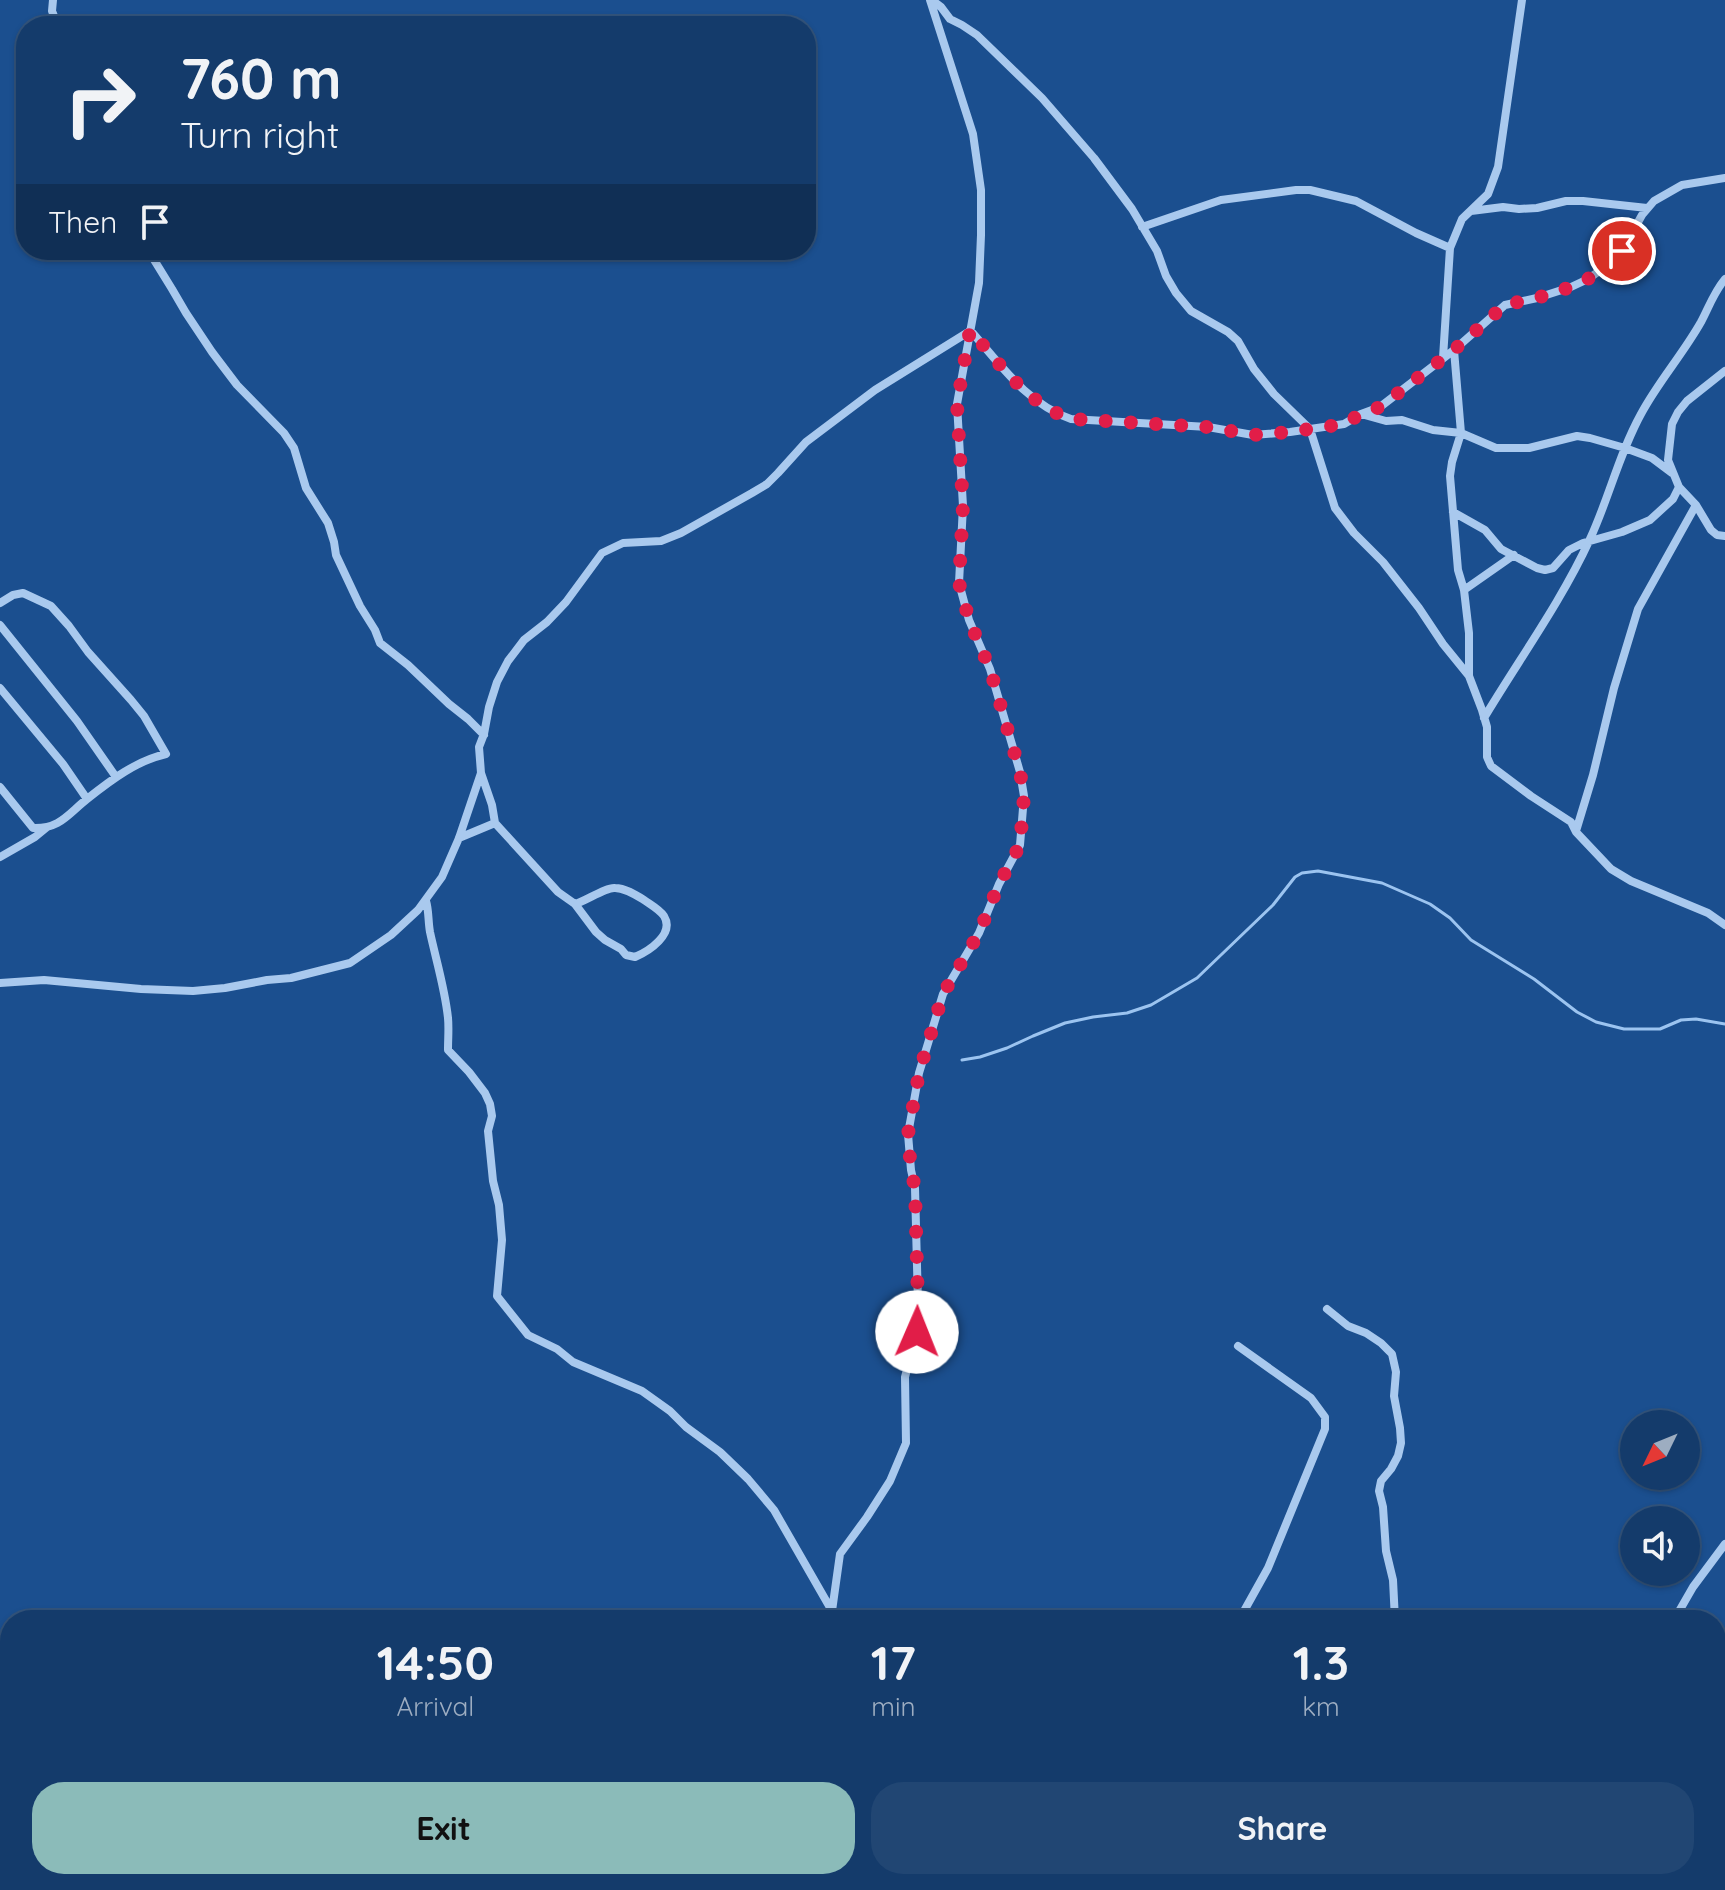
<!DOCTYPE html>
<html lang="en">
<head>
<meta charset="utf-8">
<style>
	body { margin:0; font-family:Quicksand,sans-serif; background:#214673; color:#f1f3f6; height:100vh; display:flex; flex-direction:column; font-size:30px; white-space:nowrap }
	* { box-sizing:border-box; margin:0 }
	p { font-size:26px; color:#9dadc1 }
	.icon { flex:none; width:44px; height:44px; fill:none; stroke:currentColor; stroke-width:2; stroke-linecap:round; stroke-linejoin:round }
	.map { position:relative; flex:1; overflow:hidden }
	.panel { position:absolute; left:0px; top:1610px; width:1726px; height:280px; display:flex; flex-direction:column; background:#143b6b; border-radius:32px 32px 0 0; box-shadow:0 2px 6px #0004,0 0 0 2px #33557e }
	.panel>* { flex:none }
	.top-card { position:absolute; left:16px; top:16px; width:800px; height:244px; border-radius:32px; box-shadow:0 2px 6px #0004,0 0 0 2px #33557e; background:#143b6b; color:#f1f3f6; overflow:hidden }
	.needle { width:52px; rotate:227deg }
	.buttons { position:absolute; left:1620px; top:1410px; display:grid; gap:16px }
	.buttons a { display:grid; place-items:center; width:80px; height:80px; border-radius:50%; background:#143b6b; box-shadow:0 2px 6px #0004,0 0 0 2px #33557e; font-size:40px }
	.pin { position:absolute; display:grid; place-items:center; width:68px; height:68px; color:#fff; margin:-34px; border:4px solid #fff; border-radius:50%; box-shadow:0 2px 8px #0007 }
	.me { position:absolute; width:88px; margin:-44px; rotate:1deg; stroke-linejoin:round; filter:drop-shadow(0 0 6px #0008) }
	.turn { display:flex; align-items:center; gap:28px; height:168px; padding:0 32px; font-size:36px }
	.turn .icon { width:104px; height:104px; stroke-width:2.5 }
	.turn b { display:block; font-size:56px; line-height:68px }
	.then { display:flex; align-items:center; height:76px; padding:0 32px; background:#0003; gap:16px; font-size:30px }
	.eta { display:flex; justify-content:space-evenly; align-items:center; height:136px; text-align:center }
	.eta b { font-size:48px; font-weight:700; line-height:56px }
	.primary-button { display:flex; gap:16px; margin-top:auto; padding:16px 32px }
	.primary-button a { flex:1; height:92px; border-radius:32px; background:#8bbbb9; color:#111; font-size:32px; font-weight:700; line-height:92px; text-align:center }
	.primary-button a+a { background:#214673; color:#f1f3f6 }
	.map>svg:first-child { display:block }
	.lines { fill:none; stroke-linecap:round; stroke-linejoin:round }
	.stream { stroke:#9cc4f0; stroke-width:3 }
	.street { stroke:#a9c9ee; stroke-width:8 }
	.route { stroke:#e11d48; stroke-width:14; stroke-dasharray:0 25.2 }
</style>
</head>
<body>
<div class="map">
<svg width="1725" height="1890" viewBox="0 0 1725 1890">
	<rect width="100%" height="100%" fill="#1b4f8f"/>
	<g class="lines">
		<path class="stream" d="M 962,1060 L 980,1057 L 1007,1048 L 1033,1036 L 1065,1023 L 1093,1017 L 1127,1013 L 1151,1005 L 1197,978 L 1273,905 L 1295,877 L 1302,873 L 1318,871 L 1382,883 L 1430,904 L 1450,918 L 1471,940 L 1534,979 L 1577,1012 L 1596,1022 L 1624,1029 L 1660,1029 L 1681,1020 L 1696,1019 L 1725,1024"/>
		<path class="street" d="M 53,0 L 52,11 L 58,26
			M 932,0 L 941,7 L 950,19 L 962,25 L 977,35 L 1042,98 L 1094,158 L 1132,209 L 1157,251 L 1166,276 L 1176,293 L 1191,311 L 1228,332 L 1238,341 L 1254,369 L 1274,394 L 1310,429 L 1335,508 L 1354,533 L 1383,562 L 1419,608 L 1443,644 L 1469,676 L 1482,710 L 1487,727 L 1487,757 L 1491,766 L 1531,796 L 1571,822 L 1576,832 L 1611,869 L 1631,881 L 1708,913 L 1725,925
			M 1471,211 L 1503,207 L 1519,209 L 1537,208 L 1566,201 L 1583,201 L 1647,208
			M 1142,227 L 1221,200 L 1296,190 L 1310,190 L 1356,201 L 1416,233 L 1450,248
			M 148,250 L 172,289 L 186,313 L 212,352 L 237,385 L 284,433 L 294,448 L 306,488 L 328,523 L 334,542 L 336,555 L 360,606 L 375,630 L 380,643 L 408,665 L 449,704 L 468,719 L 484,735
			M 970,330 C 1000,364 1027,404 1071,419 L 1208,427 L 1253,435 L 1290,432 L 1344,424 L 1361,414 L 1380,407 L 1454,350
			M 1443,358 L 1450,248 L 1462,219 L 1488,194 L 1498,167 L 1522,0
			M 1725,371 L 1687,401 L 1678,412 L 1672,424 L 1668,460 L 1679,487 L 1696,505 L 1711,530 L 1717,535 L 1725,536
			M 1361,414 L 1386,421 L 1402,420 L 1433,430 L 1461,433 L 1496,448 L 1529,448 L 1577,436 L 1590,438 L 1625,448 L 1652,458 L 1672,473
			M 1453,512 L 1485,530 L 1501,549 L 1537,568 L 1545,570 L 1553,568 L 1569,550 L 1583,543 L 1622,532 L 1650,520 L 1673,499 L 1679,487
			M 1464,590 L 1514,555
			M 0,603 L 13,595 L 23,593 L 51,606 L 69,626 L 88,652 L 131,700 L 144,716 L 166,754 C 136,761 111,780 87,799 C 68,814 60,829 33,828 L 0,787
			M 0,625 L 77,721 L 116,777
			M 1469,675 L 1469,633 L 1464,590 L 1458,570 L 1450,476 L 1452,462 L 1461,433 L 1454,350 L 1505,305 L 1537,298 L 1571,287 L 1588,279 L 1605,267 L 1622,251 L 1642,215 L 1654,201 L 1682,185 L 1725,178
			M 0,688 L 63,764 L 87,799
			M 1484,718 C 1520,658 1561,602 1590,539 C 1609,498 1619,454 1641,414 C 1658,382 1683,354 1701,322 C 1709,307 1714,292 1725,279
			M 481,773 L 492,805 L 495,823 L 558,892 L 575,904 L 596,932 L 605,940 L 621,949 L 626,955 L 635,957 C 649,951 675,934 664,916 C 659,909 651,905 644,900 C 636,895 625,888 615,888 C 606,887 586,901 575,904
			M 1576,831 L 1593,775 L 1614,688 L 1638,609 L 1696,505
			M 459,838 L 495,823
			M 0,857 L 35,837 L 46,828
			M 426,901 C 429,911 428,921 430,932 C 436,960 445,989 448,1018 C 449,1028 448,1039 448,1050 L 469,1072 L 485,1093 L 490,1104 L 492,1116 L 488,1131 L 493,1181 L 499,1205 L 502,1240 L 497,1296 L 528,1335 L 557,1349 L 573,1362 L 642,1391 L 670,1411 L 686,1427 L 720,1452 L 748,1479 L 774,1510 L 832,1611
			M 0,983 L 44,980 L 141,989 L 193,991 L 225,988 L 267,980 L 291,978 L 350,963 L 391,935 L 418,910 L 442,877 L 459,838 L 481,773 L 479,747 L 484,734 L 489,707 L 497,682 L 508,661 L 524,640 L 547,622 L 566,602 L 602,553 L 623,543 L 661,541 L 681,533 L 752,493 L 767,484 L 778,473 L 806,442 L 875,390 L 970,331
			M 1327,1309 L 1348,1326 L 1366,1333 L 1381,1343 L 1392,1354 L 1396,1372 L 1394,1396 L 1400,1428 L 1401,1443 L 1398,1456 L 1391,1469 L 1381,1481 L 1379,1491 L 1383,1507 L 1386,1551 L 1393,1580 L 1395,1620
			M 1238,1346 L 1311,1398 L 1325,1417 L 1325,1429 L 1268,1568 L 1239,1620
			M 834,1620 L 832,1611 L 840,1554 L 867,1517 L 890,1481 L 906,1443 L 905,1377 L 917,1332 L 915,1318 L 918,1304 L 915,1188 L 911,1170 L 908,1134 L 919,1073 L 943,994 L 979,933 L 999,884 L 1020,845 L 1024,796 L 1020,772 L 990,669 L 969,620 L 959,583 L 963,506 L 957,404 L 979,283 L 981,235 L 981,190 L 973,134 L 930,0
			M 1674,1620 L 1693,1587 L 1725,1544
			M 1716,1696 L 1718,1706 L 1716,1713
			M 1724,1714 L 1725,1713
			M 1365,1880 L 1374,1890
			M 765,1890 L 771,1880
			M 1451,1890 L 1454,1880"/>
	</g>
	<g class="lines">
		<path class="route" d="M 917,1332 L 915,1318 L 918,1304 L 915,1188 L 911,1170 L 908,1134 L 919,1073 L 943,994 L 979,933 L 999,884 L 1020,845 L 1024,796 L 1020,772 L 990,669 L 969,620 L 959,583 L 963,506 L 957,404 L 970,330 C 1000,364 1027,404 1071,419 L 1208,427 L 1253,435 L 1290,432 L 1344,424 L 1361,414 L 1380,407 L 1454,350 L 1505,305 L 1537,298 L 1571,287 L 1588,279 L 1622,251"/>
	</g>
</svg>
<div class="buttons">
<a><svg class="needle" viewBox="-14 -14 28 28"><path d="M0-13l5 13h-10z" fill="#e53935"/><path d="M0 13l5-13h-10z" fill="#9dadc1"/></svg></a>
<a><svg class="icon" aria-label="sound" viewBox="0 0 24 24"><path d="M4 9h4l5-4v14l-5-4H4zM17 9q2 3 0 6"/></svg></a>
</div>
<div class="pin" style="left:1622px;top:251px;background:#d93025"><svg class="icon" aria-label="arrive" viewBox="0 0 24 24"><path d="M6 21V4h12l-3 4 3 4H6"/></svg></div>
<svg class="me" style="left:917px;top:1332px" viewBox="-20 -20 40 40"><circle r="19" fill="#fff"/><path d="M0-13L10 11 0 6-10 11z" fill="#e11d48"/></svg>
<div class="top-card">
<div class="turn"><svg class="icon" aria-label="right" viewBox="0 0 24 24"><path d="M7 20v-9h11M14 6l5 5-5 5"/></svg><div><b>760 m</b>Turn right</div></div>
<div class="then">Then<svg class="icon" aria-label="arrive" viewBox="0 0 24 24"><path d="M6 21V4h12l-3 4 3 4H6"/></svg></div>
</div>
<section class="panel">
<div class="eta">
<div><b>14:50</b><p>Arrival</p></div>
<div><b>17</b><p>min</p></div>
<div><b>1.3</b><p>km</p></div>
</div>
<div class="primary-button"><a>Exit</a><a>Share</a></div>
</section>
</div>
</body>
</html>
